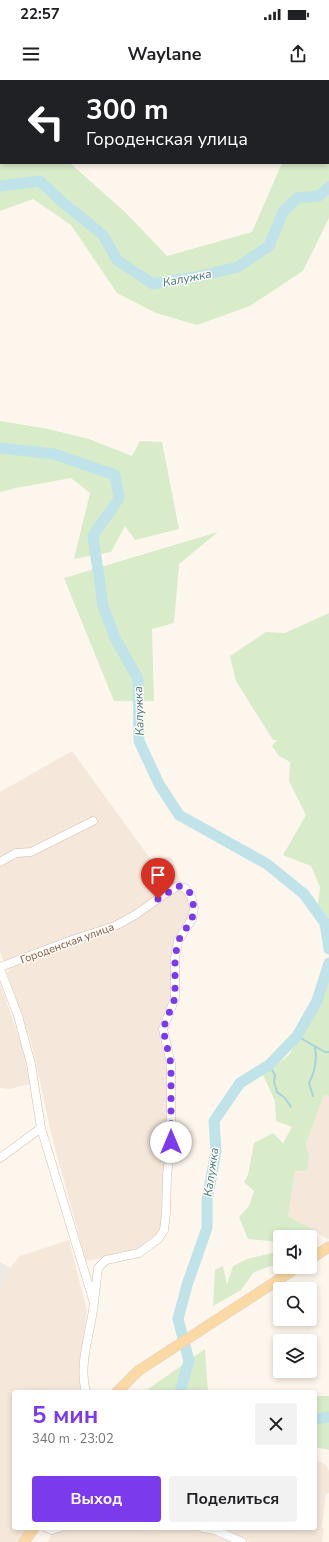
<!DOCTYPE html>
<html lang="ru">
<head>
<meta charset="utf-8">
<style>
	body { margin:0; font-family:"Nunito Sans",sans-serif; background:#f2f2f2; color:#202124; height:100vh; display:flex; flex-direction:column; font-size:15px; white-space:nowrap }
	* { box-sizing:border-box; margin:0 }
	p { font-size:13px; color:#757577 }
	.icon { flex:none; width:22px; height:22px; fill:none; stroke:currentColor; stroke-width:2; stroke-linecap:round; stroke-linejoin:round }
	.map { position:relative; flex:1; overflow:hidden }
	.sheet { position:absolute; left:12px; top:1310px; width:305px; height:140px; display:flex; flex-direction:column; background:#fff; border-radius:4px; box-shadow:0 2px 6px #0003 }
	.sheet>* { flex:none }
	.guide { position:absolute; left:0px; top:0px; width:329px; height:84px; box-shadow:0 2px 6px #0003; background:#202124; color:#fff; overflow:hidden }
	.tools { position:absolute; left:273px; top:1150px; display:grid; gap:8px }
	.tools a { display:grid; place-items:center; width:44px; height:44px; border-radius:4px; background:#fff; box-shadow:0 2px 6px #0003; font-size:20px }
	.pin { position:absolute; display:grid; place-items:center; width:34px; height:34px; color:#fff; margin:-41px -17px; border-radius:50% 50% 50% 0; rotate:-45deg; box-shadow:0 0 4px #0007 }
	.pin .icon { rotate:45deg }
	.me { position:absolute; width:44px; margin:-22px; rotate:0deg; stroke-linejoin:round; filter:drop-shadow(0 0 3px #0008) }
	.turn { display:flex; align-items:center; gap:14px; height:84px; padding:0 20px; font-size:18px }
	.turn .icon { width:52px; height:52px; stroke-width:2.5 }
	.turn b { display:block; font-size:28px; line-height:34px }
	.round { display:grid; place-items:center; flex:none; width:42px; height:42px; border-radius:4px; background:#f2f2f2 }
	.summary { display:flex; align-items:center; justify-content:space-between; height:68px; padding:0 20px }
	h1 { font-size:24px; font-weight:700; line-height:30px; color:#7c3aed }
	.cta { display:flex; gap:8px; margin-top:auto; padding:8px 20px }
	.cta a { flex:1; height:46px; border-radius:4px; background:#7c3aed; color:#fff; font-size:16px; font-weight:700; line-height:46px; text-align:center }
	.cta a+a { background:#f2f2f2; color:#202124 }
	.status { display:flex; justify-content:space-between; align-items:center; height:28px; padding:0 20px; background:#fff; direction:ltr }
	.status svg { height:11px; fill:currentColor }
	header { display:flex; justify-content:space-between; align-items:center; height:52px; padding:0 20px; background:#fff; font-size:18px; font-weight:700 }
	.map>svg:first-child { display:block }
	.residential { fill:#f5e8da }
	.industrial { fill:#efe9e4 }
	.green { fill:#d8ecc9 }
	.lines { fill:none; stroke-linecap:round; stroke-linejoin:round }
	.stream { stroke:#a5d3da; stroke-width:2 }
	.river { stroke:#bfe3e8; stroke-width:11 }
	.minor-casing { stroke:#d1beb0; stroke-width:9 }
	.major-casing { stroke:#dad1cd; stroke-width:11 }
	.minor { stroke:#fff; stroke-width:8 }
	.major { stroke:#fbd9a5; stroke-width:10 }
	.route { stroke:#7c3aed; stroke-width:7; stroke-dasharray:0 12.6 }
	.labels { text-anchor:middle; stroke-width:3; stroke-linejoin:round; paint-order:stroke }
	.street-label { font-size:11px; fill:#7a5c4d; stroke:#fffaf3 }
	.water-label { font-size:12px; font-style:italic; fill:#437c86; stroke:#fffaf3 }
</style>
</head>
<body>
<div class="status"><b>22:57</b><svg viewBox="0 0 49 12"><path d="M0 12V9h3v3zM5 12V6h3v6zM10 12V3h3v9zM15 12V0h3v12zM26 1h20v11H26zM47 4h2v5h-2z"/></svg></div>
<header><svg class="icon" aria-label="menu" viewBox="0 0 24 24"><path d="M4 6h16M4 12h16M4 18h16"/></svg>Waylane<svg class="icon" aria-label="share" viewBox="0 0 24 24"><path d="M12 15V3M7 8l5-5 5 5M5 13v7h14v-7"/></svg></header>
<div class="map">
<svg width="329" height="1462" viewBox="0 0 329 1462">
	<rect width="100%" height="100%" fill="#fdf6ec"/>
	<path class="residential" d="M 72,671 L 152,781 L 171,776 L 181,803 L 122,841 L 8,881 L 3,880 L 0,871 L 0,712 Z
		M 178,808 L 190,817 L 191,838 L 177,860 L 174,914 L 163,942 L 170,989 L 169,1065 L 162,1148 L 155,1158 L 135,1172 L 86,1181 L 52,1057 L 32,965 L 7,893 L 12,886 L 113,850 Z
		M 0,903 L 21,963 L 30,1004 L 9,1009 L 0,1008 Z
		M 324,1015 L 329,1016 L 329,1159 L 325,1158 L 316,1151 L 288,1136 L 295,1091 L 309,1076 L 306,1064 Z
		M 69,1160 L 87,1231 L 79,1296 L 83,1312 L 14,1312 L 14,1448 L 30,1448 L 20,1462 L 0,1462 L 0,1210 L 10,1188 L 20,1176 Z
		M 315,1379 L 326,1385 L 329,1391 L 329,1413 L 326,1414 L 322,1447 L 324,1449 L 322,1462 L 250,1462 L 237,1459 L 213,1448 L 315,1448 Z
		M 67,1448 L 197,1448 L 214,1452 L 236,1462 L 48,1462 L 52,1453 Z"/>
	<path class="industrial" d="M 0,1182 L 10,1188 L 0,1210 Z"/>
	<path class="green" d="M 0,0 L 308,0 L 1,1 L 1,83 L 70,83 L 127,134 L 167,176 L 252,152 L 282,83 L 328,83 L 329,21 L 329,138 L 303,191 L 250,226 L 197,245 L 156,233 L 117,213 L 71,145 L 33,119 L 0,131 Z
		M 0,341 L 48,349 L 89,359 L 132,376 L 140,361 L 162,362 L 179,449 L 135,460 L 125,446 L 111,472 L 74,479 L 90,413 L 71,398 L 16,408 L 0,412 Z
		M 218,452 L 179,484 L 174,543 L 152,549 L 154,621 L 114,621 L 64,498 Z
		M 329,533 L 329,841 L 318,825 L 320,807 L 311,786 L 283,775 L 306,735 L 289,701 L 290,682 L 279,676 L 272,666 L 277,660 L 273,660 L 236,601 L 230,576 L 266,552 L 285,553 Z
		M 329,895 L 329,1016 L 324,1015 L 306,1064 L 309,1076 L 307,1090 L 295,1091 L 288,1136 L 316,1151 L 310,1157 L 280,1157 L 280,1162 L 248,1159 L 239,1137 L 249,1126 L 254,1111 L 244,1102 L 248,1095 L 254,1063 L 273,1053 L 283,1063 L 292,1047 L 276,1041 L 275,1021 L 263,995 L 289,975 L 313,936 Z
		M 280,1171 L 280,1183 L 254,1192 L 241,1210 L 213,1226 L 215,1190 L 223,1186 L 227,1205 L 233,1186 L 247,1179 Z
		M 205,1269 L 208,1312 L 144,1312 Z
		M 315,1316 L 329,1316 L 329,1370 L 315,1367 Z"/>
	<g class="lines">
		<path class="stream" d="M 297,956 L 325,972 L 329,972
			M 269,985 L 275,995 L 274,1002 L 277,1012 L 285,1018 L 291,1027
			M 313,1016 L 309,1003 C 315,992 317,979 315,967"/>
		<path class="river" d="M 0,106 L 40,101 L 61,121 L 103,155 L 117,180 L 153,204 L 201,196 L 238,187 L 269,166 L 283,132 L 297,118 L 319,116 L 329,107
			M 0,368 L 54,374 L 115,395 L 119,418 L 93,456 L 103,526 L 115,558 L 138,599 L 139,661 L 159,704 L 179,735 L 267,784 L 304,814 L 325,843 L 329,869
			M 180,1312 L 189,1281 L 178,1239 L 187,1205 L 207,1148 L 207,1120 L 216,1071 L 214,1041 L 240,1003 L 269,985 L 297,956 L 317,921 L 329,883
			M 315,1339 L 329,1337"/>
		<defs>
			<path id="minor" d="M 0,782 L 16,773 L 31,772 L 93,741
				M 0,887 L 72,860 L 115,846 L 135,835 L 169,811 L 178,806 L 185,808 L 191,816 L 194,828 L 192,839 L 178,861 L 175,878 L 175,918 L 163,949 L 171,984 L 171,1062 L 167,1095 L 166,1133 L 164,1150 L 158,1159 L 139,1173 L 106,1180 L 98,1188 L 94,1223
				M 0,889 L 18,936 L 31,984 L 41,1048 L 94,1223 C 91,1251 78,1285 86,1312
				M 0,1078 L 41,1048
				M 47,1448 L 52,1450 L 59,1448
				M 203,1448 L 215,1450 L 242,1462"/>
			<path id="major" d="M 310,1179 L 329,1167
				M 117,1312 L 138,1291 L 298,1187
				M 24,1462 L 34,1448"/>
		</defs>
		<use href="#minor" class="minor-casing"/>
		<use href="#major" class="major-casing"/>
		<use href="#minor" class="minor"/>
		<use href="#major" class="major"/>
	</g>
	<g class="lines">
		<path class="route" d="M 158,819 L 178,806 L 185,808 L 189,811 L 191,816 L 194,828 L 192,839 L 178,861 L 175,878 L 175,918 L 163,949 L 171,984 L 171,1062"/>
	</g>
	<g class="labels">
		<g class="street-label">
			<text transform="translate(67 863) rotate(-20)" y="4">Городенская улица</text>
		</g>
		<g class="water-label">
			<text transform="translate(187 198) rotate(-11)" y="4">Калужка</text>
			<text transform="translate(139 631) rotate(-92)" y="4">Калужка</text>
			<text transform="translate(211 1092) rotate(-82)" y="4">Калужка</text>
		</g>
	</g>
</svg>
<div class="tools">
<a><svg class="icon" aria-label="sound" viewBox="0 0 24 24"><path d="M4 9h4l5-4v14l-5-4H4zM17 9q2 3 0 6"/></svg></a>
<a><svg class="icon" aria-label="search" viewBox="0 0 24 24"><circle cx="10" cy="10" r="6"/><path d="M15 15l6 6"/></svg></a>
<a><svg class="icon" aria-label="layers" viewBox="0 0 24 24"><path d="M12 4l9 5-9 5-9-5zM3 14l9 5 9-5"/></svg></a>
</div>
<div class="pin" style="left:158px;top:819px;background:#d93025"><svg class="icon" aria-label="arrive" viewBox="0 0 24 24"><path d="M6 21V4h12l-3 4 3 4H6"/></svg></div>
<svg class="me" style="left:171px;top:1062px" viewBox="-20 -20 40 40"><circle r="19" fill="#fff"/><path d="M0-13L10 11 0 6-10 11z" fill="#7c3aed"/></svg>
<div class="guide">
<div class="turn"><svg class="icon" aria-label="left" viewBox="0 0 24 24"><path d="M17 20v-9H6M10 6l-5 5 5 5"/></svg><div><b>300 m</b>Городенская улица</div></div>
</div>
<section class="sheet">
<div class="summary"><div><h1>5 мин</h1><p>340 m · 23:02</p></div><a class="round"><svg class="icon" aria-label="close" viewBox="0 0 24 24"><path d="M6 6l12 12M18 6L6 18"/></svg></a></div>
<div class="cta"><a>Выход</a><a>Поделиться</a></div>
</section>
</div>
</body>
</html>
